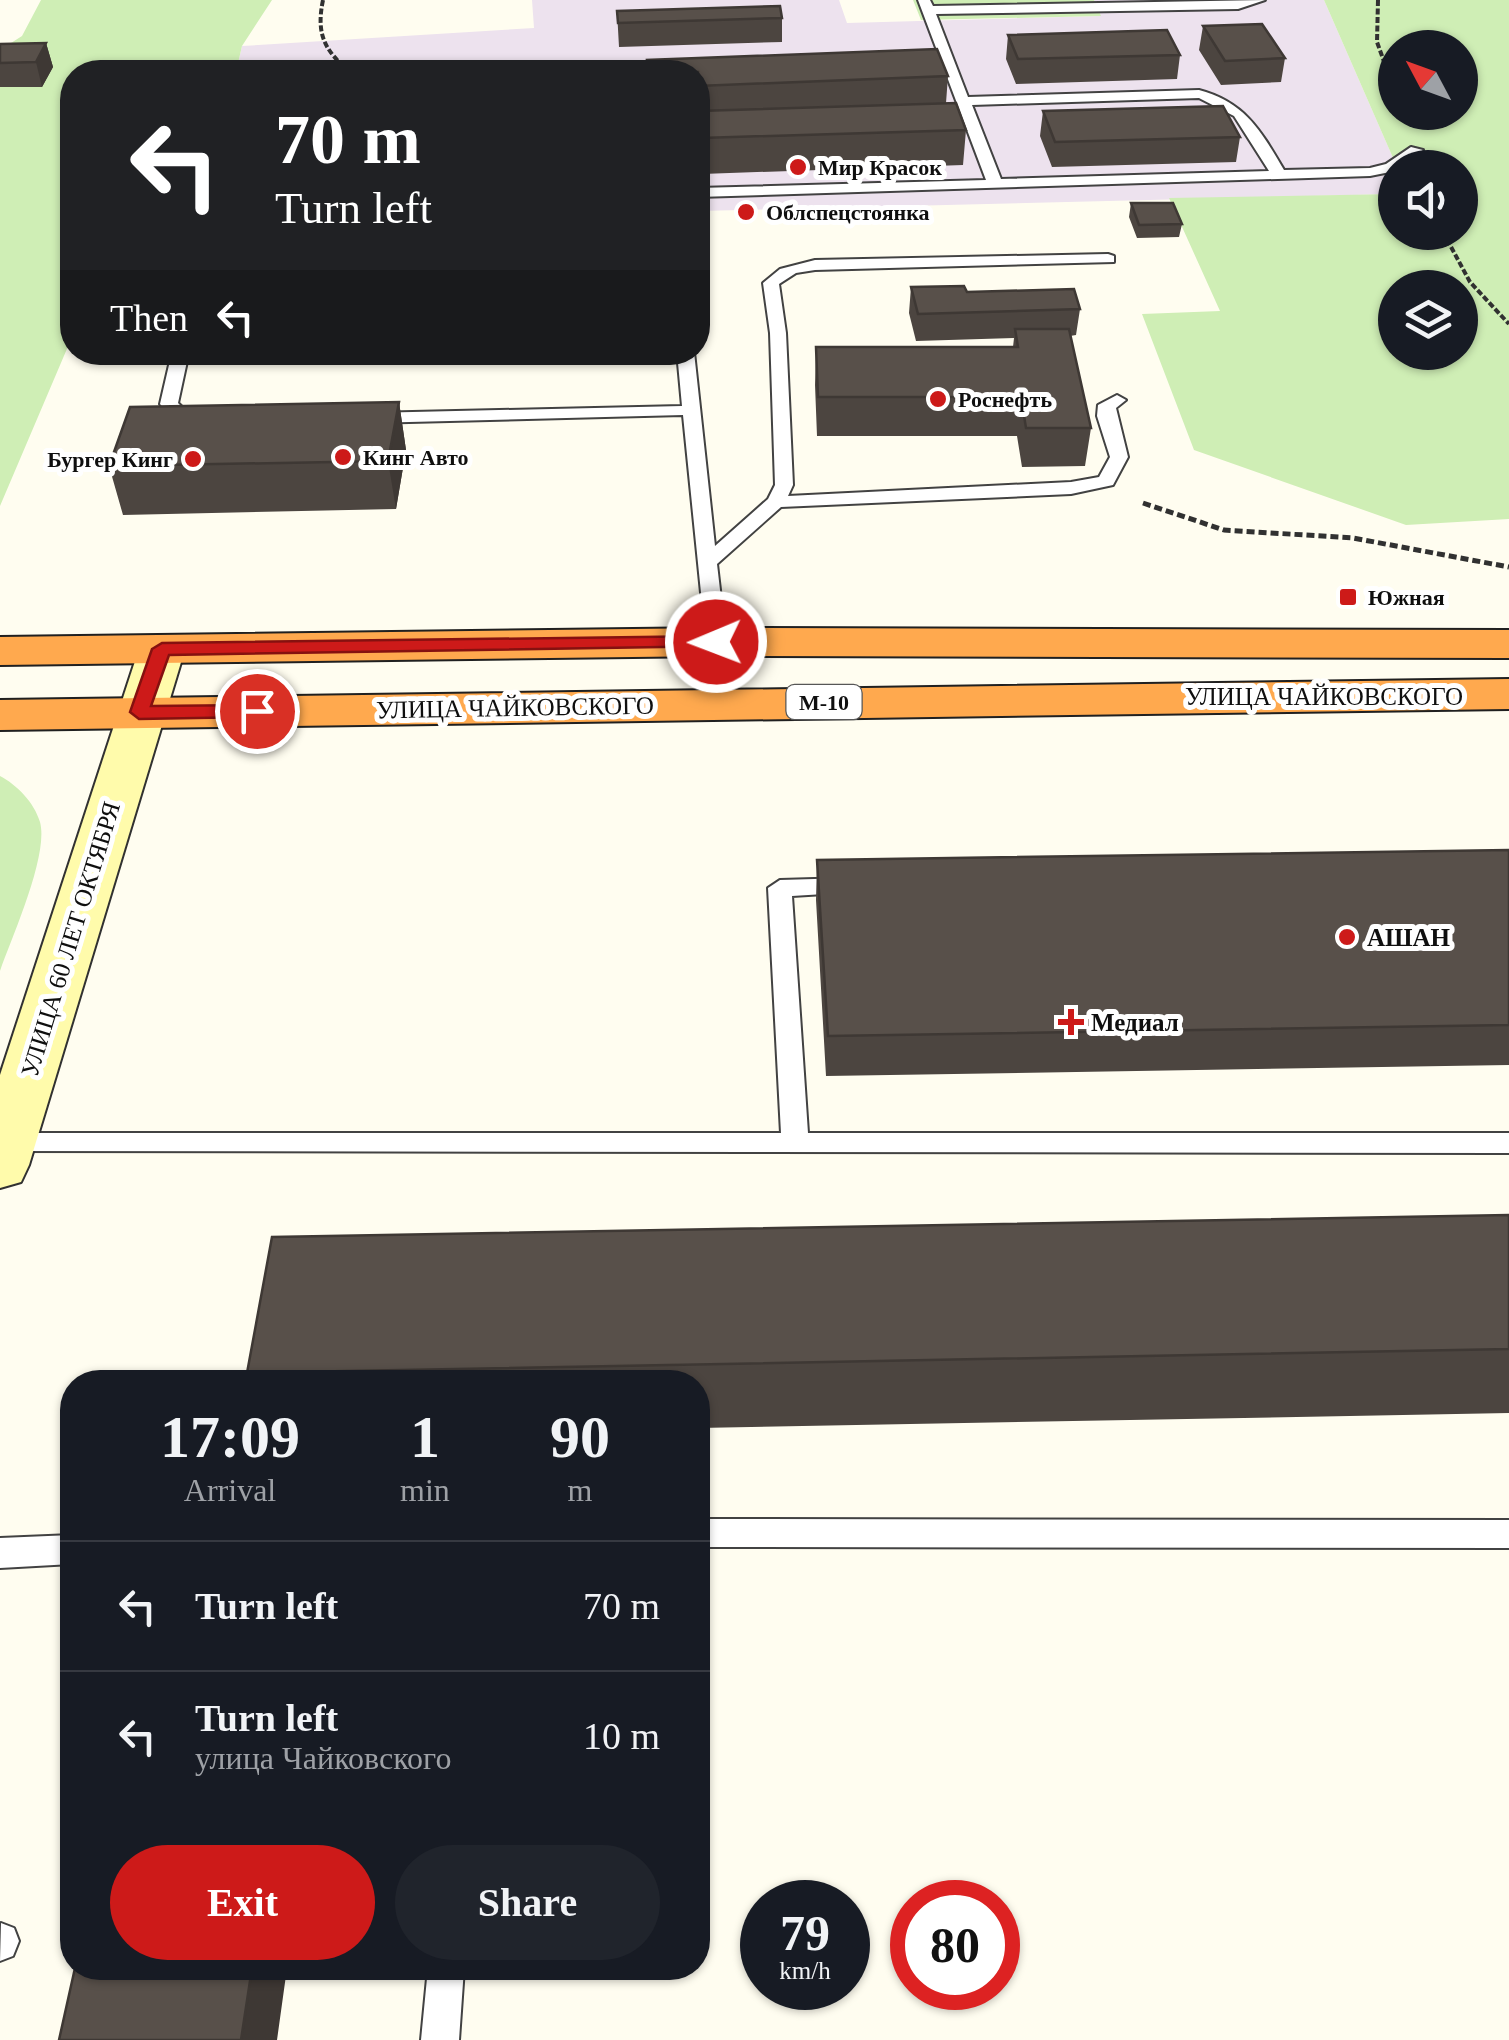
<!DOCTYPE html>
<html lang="en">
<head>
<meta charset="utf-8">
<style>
	body { margin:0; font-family:"Times New Roman",serif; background:#20242c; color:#f1f3f6; height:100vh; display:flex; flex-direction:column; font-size:38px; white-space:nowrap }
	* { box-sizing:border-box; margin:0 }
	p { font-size:32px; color:#9ea1a6 }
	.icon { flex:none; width:55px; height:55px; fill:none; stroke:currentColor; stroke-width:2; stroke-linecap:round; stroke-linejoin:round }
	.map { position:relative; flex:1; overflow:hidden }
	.drawer { position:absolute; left:60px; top:1370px; width:650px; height:610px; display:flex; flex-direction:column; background:#171b24; border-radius:40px; box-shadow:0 2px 8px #0004 }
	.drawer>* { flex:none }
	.top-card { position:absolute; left:60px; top:60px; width:650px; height:305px; border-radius:40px; box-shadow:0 2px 8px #0004; background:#202124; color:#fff; overflow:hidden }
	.needle { width:65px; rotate:311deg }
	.controls { position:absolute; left:1378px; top:30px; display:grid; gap:20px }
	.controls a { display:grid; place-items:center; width:100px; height:100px; border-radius:50%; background:#171b24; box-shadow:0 2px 8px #0004; font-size:50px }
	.speed { position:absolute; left:740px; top:1880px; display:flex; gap:20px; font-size:50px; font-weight:700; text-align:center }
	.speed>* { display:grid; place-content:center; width:130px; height:130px; border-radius:50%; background:#171b24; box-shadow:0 2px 8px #0004; line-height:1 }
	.speed small { font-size:25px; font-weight:400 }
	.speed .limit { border:15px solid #d22; background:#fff; color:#111 }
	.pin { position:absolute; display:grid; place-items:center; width:85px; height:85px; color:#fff; margin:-42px; border:5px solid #fff; border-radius:50%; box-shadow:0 2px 10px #0007 }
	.me { position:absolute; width:110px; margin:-55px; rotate:269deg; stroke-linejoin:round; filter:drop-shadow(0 0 8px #0008) }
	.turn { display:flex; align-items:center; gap:35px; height:210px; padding:0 50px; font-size:45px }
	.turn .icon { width:130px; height:130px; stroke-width:2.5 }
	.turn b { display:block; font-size:70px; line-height:85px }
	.then { display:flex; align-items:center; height:95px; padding:0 50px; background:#0003; gap:20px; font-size:38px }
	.eta { display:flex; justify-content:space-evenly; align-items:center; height:170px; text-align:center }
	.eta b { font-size:60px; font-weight:800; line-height:70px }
	.action { display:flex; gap:20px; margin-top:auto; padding:20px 50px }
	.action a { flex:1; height:115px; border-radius:60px; background:#cd1a19; color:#fff; font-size:40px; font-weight:800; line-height:115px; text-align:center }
	.action a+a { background:#20242c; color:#f1f3f6 }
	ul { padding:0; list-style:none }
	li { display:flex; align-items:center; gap:30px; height:130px; padding:0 50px; border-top:2px solid #363941 }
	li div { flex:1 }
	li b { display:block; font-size:38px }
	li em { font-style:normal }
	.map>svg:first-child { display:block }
	.industrial { fill:#ede2ee }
	.green { fill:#cfeeb5; fill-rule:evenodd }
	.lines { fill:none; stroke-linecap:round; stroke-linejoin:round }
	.lane-casing { stroke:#424242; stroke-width:4 }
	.secondary-casing { stroke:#313131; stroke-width:4 }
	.highway-casing { stroke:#202020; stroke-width:4 }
	.path-far1 { stroke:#313131; stroke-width:4; stroke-dasharray:6 2.5; stroke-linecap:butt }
	.path { stroke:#313131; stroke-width:5; stroke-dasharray:8 4; stroke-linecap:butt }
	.lane { fill:#fff; fill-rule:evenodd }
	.secondary { fill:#fffbab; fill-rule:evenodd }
	.highway { fill:#ffa94e; fill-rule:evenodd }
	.wall { fill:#4c4540 }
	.shaded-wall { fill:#3e3834 }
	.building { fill:#58504a; stroke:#3e3834; stroke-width:2.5 }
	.route { fill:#cd1a19; stroke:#851110; stroke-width:2.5 }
	.poi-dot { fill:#cd1a19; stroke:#fff; stroke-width:4 }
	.labels { text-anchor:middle; stroke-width:10; stroke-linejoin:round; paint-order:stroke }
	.far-poi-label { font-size:22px; font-weight:bold; fill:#0f0f0f; stroke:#fff; text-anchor:start }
	.shield { fill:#fff; stroke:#575757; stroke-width:2.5 }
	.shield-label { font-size:22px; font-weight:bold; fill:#0f0f0f }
	.street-label { font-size:25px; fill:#0f0f0f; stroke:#fff }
	.poi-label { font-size:25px; font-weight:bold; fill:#0f0f0f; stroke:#fff; text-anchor:start }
</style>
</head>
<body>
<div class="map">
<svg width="1509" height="2040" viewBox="0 0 1509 2040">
	<rect width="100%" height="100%" fill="#fffdf0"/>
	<path class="industrial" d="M 532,0 L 839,0 L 847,23 L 1100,16 L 1094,0 L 1324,0 L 1397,167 L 1395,194 L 698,211 L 698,72 L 236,72 L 242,46 L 534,28 Z"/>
	<path class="green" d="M 41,0 L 272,0 L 242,46 L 236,72 L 72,72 L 72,337 L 0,506 L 0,50 L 22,36 Z
		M 913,0 L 1094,0 L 1101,16 L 921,20 Z
		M 1324,0 L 1509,0 L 1509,519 L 1406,525 L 1194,450 L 1142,314 L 1220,311 L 1169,198 L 1395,194 L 1395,232 L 1460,232 L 1460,168 L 1397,167 ZM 1395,48 L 1460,48 L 1460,112 L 1395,112 ZM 1395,288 L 1460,288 L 1460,352 L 1395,352 Z
		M 0,776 C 17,785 34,802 40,822 C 49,855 12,937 0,971 Z"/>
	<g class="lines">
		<defs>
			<path id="lane" d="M 918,0 L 930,0 L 933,6 L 1265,0 L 1238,9 L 936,14 L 968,97 L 1199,90 C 1245,102 1261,131 1284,170 L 1370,168 L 1386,164 L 1411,147 L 1423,150 L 1401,168 L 1395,168 L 1395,171 L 1370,176 L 698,197 L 698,188 L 986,180 ZM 1199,98 L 1234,116 L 1269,171 L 1001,179 L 972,105 Z
				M 1108,254 L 1114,256 L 1114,262 L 815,270 L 796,273 L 779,284 L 786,333 L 793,485 L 788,496 L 1071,482 L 1099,477 L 1110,457 L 1097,416 L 1098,405 L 1117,395 L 1126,400 L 1116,408 L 1128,457 L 1113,485 L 1071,494 L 781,507 L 717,564 L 726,642 L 716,648 L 706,642 L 683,415 L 369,423 L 360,418 L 369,413 L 682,406 L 677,352 L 694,352 L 715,546 L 768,499 L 775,485 L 770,333 L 763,283 L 780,269 L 815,260 Z
				M 172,352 L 189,352 L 178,403 L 185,410 L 205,417 L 205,425 L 173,418 L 160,404 Z
				M 849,878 L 857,880 L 861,886 L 857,892 L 792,896 L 808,1133 L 1509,1133 L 1509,1153 L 0,1151 L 0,1135 L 7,1133 L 781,1133 L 768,888 L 780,880 Z
				M 698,1519 L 1509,1520 L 1509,1548 L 698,1547 Z
				M 72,1535 L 72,1564 L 0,1568 L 0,1538 Z
				M 1,1923 L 14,1928 L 19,1941 L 13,1956 L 0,1961 Z
				M 428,1968 L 464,1968 L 459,2040 L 421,2040 Z"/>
			<path id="secondary" d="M 162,635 L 178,639 L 185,649 L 29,1165 L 21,1182 L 0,1188 L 0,1075 L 139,649 L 146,639 Z"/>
			<path id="highway" d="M 716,628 L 1509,630 L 1509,658 L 716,656 L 0,665 L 0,637 Z
				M 1509,679 L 1509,709 L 0,730 L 0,700 Z"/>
		</defs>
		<use href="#lane" class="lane-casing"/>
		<use href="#secondary" class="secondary-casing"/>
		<use href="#highway" class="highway-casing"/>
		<path class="path-far1" d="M 323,0 C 316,34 324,50 350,72
			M 1378,0 L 1377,42 L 1395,92
			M 1443,232 L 1470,282 L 1509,324"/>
		<path class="path" d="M 1143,503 L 1224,530 L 1353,538 L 1509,567"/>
		<use href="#lane" class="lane"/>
		<use href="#secondary" class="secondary"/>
		<use href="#highway" class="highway"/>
	</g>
	<path class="wall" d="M 617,11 L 782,18 L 782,42 L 619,47 Z
		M 1203,26 L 1285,58 L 1281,82 L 1221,85 L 1199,50 Z
		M 1008,35 L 1180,55 L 1177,79 L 1016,84 L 1006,59 Z
		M 46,43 L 53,67 L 42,87 L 0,87 L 0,44 Z
		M 647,60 L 948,76 L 946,103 L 966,130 L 963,165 L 702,174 L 698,146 L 698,72 L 648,72 Z
		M 1043,111 L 1240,137 L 1236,162 L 1052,167 L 1040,136 Z
		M 1131,203 L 1182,224 L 1179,237 L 1137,238 L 1129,217 Z
		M 911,287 L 967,292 L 1080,309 L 1076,335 L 1070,336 L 1091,428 L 1085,466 L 1022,467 L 1017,436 L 817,436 L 815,385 L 816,347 L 1013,347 L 1014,338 L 916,341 L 909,313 Z
		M 265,352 L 532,352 L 523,358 L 268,365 Z
		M 399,402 L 406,450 L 396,509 L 123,515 L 109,466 Z
		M 1509,850 L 1509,1065 L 826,1076 L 816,900 L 817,860 Z
		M 1509,1215 L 1509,1413 L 698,1428 L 698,1382 L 251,1382 L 247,1373 Z"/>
	<path class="shaded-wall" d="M 46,43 L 53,67 L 42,87 L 36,62 Z
		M 399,402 L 406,450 L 396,509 L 388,461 Z
		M 252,1968 L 287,1968 L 277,2040 L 241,2040 Z"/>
	<path class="building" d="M 780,6 L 782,18 L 618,23 L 617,11 Z
		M 1262,24 L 1285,58 L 1225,61 L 1203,26 Z
		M 1167,30 L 1180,55 L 1018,59 L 1008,35 Z
		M 46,43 L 36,62 L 0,63 L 0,44 Z
		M 937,49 L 948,76 L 698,86 L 698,72 L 649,72 L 647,60 Z
		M 956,103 L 966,130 L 701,138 L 698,111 Z
		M 1223,106 L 1240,137 L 1055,142 L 1043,111 Z
		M 1131,203 L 1173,203 L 1182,224 L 1139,225 Z
		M 964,286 L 967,292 L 1074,289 L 1080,309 L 918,314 L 911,287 Z
		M 1015,329 L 1069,329 L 1091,428 L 1026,428 L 1021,397 L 818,397 L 816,347 L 1018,347 Z
		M 399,402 L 388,461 L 109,466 L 130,407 Z
		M 1509,850 L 1509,1025 L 828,1036 L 817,860 Z
		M 1509,1215 L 1509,1349 L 247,1373 L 272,1237 Z
		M 75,1968 L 252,1968 L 241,2040 L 59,2040 Z"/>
	<path class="route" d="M 716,636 L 723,638 L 723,646 L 169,655 L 151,706 L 257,705 L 267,711 L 257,717 L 139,719 L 130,712 L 152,649 L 162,643 Z"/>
	<g class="poi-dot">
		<circle cx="798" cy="167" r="10"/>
		<circle cx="746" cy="212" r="10"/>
		<circle cx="938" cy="399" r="10"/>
		<circle cx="343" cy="457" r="10"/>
		<circle cx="193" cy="459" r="10"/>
		<rect x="1338" y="587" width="20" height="20" rx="5"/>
		<circle cx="1347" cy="937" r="10"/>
		<path d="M1066 1007h10v10h10v10h-10v10h-10v-10h-10v-10h10z"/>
	</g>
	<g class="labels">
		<g class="far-poi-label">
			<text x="818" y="175">Мир Красок</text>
			<text x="766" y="220">Облспецстоянка</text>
			<text x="958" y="407">Роснефть</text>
			<text x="363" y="465">Кинг Авто</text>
			<text x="173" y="467" text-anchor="end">Бургер Кинг</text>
			<text x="1368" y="605">Южная</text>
		</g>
		<rect class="shield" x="786.5" y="685" width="75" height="34" rx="8"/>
		<g class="shield-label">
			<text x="824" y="710">М-10</text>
		</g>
		<g class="street-label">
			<text x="1324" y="705">УЛИЦА ЧАЙКОВСКОГО</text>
			<text transform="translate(515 707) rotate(-1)" y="9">УЛИЦА ЧАЙКОВСКОГО</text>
			<text transform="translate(70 939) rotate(-73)" y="9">УЛИЦА 60 ЛЕТ ОКТЯБРЯ</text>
		</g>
		<g class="poi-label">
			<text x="1367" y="946">AШАН</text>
			<text x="1091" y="1031">Медиал</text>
		</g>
	</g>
</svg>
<div class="controls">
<a><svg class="needle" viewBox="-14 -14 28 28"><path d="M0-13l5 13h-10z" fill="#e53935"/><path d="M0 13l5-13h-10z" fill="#9ea1a6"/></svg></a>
<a><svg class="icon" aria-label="sound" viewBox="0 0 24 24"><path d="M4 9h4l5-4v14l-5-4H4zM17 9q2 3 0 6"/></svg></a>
<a><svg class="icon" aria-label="layers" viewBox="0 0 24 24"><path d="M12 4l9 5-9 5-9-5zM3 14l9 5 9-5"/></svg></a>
</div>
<div class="speed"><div>79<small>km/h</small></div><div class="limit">80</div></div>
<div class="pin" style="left:257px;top:711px;background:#d93025"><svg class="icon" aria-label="arrive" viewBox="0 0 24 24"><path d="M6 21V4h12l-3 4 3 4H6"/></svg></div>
<svg class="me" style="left:716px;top:642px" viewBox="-20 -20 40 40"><circle r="17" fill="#cd1a19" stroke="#fff" stroke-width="3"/><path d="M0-11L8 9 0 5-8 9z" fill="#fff"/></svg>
<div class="top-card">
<div class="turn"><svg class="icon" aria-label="left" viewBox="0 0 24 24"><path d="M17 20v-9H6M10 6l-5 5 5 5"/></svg><div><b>70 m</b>Turn left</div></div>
<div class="then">Then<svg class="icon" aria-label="left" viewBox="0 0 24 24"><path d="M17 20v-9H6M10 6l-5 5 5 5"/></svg></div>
</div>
<section class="drawer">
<div class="eta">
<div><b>17:09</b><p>Arrival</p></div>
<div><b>1</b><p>min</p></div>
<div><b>90</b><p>m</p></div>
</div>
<ul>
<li><svg class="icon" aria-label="left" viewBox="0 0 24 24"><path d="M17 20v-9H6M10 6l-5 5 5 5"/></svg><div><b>Turn left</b></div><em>70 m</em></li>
<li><svg class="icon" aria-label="left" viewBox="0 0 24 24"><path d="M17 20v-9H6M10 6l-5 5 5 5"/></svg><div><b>Turn left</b><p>улица Чайковского</p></div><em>10 m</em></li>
</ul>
<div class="action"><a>Exit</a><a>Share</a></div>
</section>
</div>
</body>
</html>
